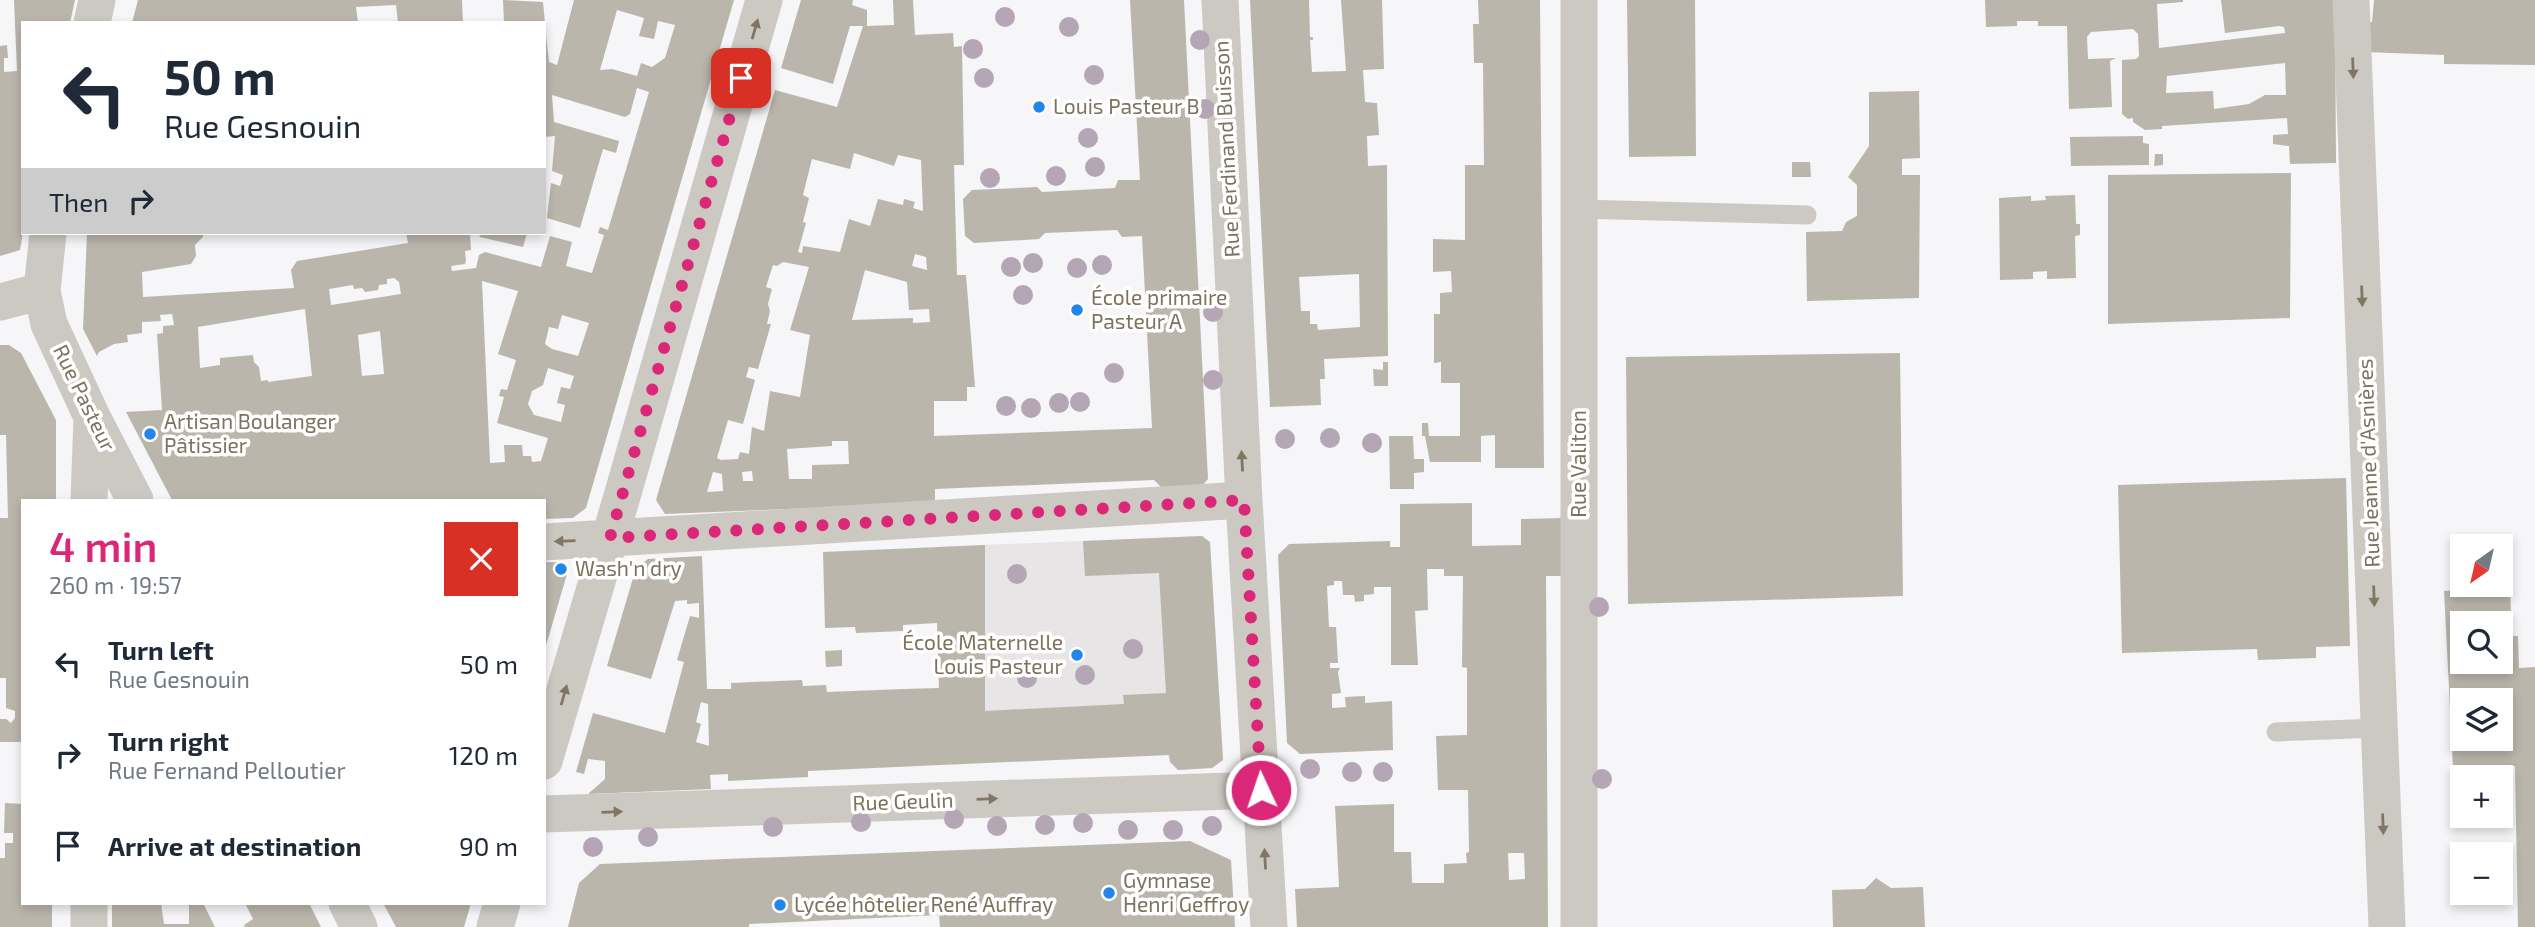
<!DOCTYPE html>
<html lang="en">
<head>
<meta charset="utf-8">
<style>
	body { margin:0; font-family:"Exo 2",sans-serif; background:#f2f2f3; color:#1f2937; height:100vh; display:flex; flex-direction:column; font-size:26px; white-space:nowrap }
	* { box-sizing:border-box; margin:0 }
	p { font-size:23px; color:#747a83 }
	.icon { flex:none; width:38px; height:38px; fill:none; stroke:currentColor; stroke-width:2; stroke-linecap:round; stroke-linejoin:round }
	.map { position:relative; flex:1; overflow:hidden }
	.panel { position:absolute; left:21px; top:499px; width:525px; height:406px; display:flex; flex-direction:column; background:#fff; border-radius:0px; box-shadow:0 4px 10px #0003 }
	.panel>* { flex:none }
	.top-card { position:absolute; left:21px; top:21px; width:525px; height:214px; border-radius:0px; box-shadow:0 4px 10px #0003; background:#fff; color:#1f2937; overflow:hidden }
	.needle { width:46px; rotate:214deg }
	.buttons { position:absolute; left:2450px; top:534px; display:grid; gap:14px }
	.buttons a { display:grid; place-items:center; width:63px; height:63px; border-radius:0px; background:#fff; box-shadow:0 4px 10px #0003; font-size:35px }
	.pin { position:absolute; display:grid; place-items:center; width:60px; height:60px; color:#fff; margin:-30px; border-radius:14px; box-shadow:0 4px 10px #0006 }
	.me { position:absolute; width:77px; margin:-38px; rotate:357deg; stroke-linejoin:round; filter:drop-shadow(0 0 5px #0008) }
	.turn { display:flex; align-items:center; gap:24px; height:147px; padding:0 28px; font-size:32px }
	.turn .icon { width:91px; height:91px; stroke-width:2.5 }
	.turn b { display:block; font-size:49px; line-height:60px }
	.then { display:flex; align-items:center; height:66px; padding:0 28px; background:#0003; gap:14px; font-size:26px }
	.round { display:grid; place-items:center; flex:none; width:74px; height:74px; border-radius:0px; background:#f2f2f3 }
	.overview { display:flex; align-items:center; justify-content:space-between; height:119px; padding:0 28px }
	h1 { font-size:42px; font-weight:600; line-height:52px; color:#db2777 }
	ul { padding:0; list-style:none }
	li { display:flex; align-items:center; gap:21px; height:91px; padding:0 28px }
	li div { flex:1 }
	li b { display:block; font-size:26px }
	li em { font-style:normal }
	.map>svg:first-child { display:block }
	.built { fill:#e7e5e6 }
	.building { fill:#bbb6ac; fill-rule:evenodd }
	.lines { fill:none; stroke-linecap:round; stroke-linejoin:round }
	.service { stroke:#ccc9c3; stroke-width:19 }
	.minor { stroke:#ccc9c3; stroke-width:37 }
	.tree { fill:#b4a6b4 }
	.oneway { fill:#807763 }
	.route { stroke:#db2777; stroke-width:12; stroke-dasharray:0 21.6 }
	.poi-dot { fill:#2186ec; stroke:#fff; stroke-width:2.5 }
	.labels { text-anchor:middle; stroke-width:7; stroke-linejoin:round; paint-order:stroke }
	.poi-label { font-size:21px; fill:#7c735e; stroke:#fff; text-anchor:start }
	.street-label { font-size:21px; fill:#7c735e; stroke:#fff }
</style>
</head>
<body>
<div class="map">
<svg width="2535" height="927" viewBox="0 0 2535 927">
	<rect width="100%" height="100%" fill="#f6f5f8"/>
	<path class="built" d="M 1202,536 L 1210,542 L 1223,760 L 1212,768 L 1178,770 L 1170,762 L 1168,755 L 940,765 L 936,547 Z"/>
	<path class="building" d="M 14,0 L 75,0 L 70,23 L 23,23 L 23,233 L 20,250 L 0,256 L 0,46 L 7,45 L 8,58 L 4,58 L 4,72 L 17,71 Z
		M 138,0 L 462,0 L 463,23 L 398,23 L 396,5 L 356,7 L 358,23 L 132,23 Z
		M 503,0 L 543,2 L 545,23 L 504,23 Z
		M 574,0 L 734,0 L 586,508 L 573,518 L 544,519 L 544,500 L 172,500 L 126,412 L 162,410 L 157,334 L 163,333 L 163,326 L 174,325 L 172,314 L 160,315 L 161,321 L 142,322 L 142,333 L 127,335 L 128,342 L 114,344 L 99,352 L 97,356 L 83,329 L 87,233 L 203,233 L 203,237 L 195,245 L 196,256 L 191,264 L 142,272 L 143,297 L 294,288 L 291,270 L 297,261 L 408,243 L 406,233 L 470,234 L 471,250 L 465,251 L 466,261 L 465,264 L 451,266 L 452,271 L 476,268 L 479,255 L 485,252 L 541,267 L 550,236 L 572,242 L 566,266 L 592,273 L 604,235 L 598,233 L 600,227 L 608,230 L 649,92 L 637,88 L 630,114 L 625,117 L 552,95 L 554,122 L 619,141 L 616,153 L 603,149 L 580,228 L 547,218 L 551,183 L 560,186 L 563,175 L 552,171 L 555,136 L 544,137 L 544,35 L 546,35 L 549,62 L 557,65 ZM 617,10 L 644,18 L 639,36 L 654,39 L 658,21 L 675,25 L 665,58 L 652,67 L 641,63 L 637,76 L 612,69 L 600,70 ZM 394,278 L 399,282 L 401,294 L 331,305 L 329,289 L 353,285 L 354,289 L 362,288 L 365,292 L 378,290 L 379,285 L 387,284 L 387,279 ZM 482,281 L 518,291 L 498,354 L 516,360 L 507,390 L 501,389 L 499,396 L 504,397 L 497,423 L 548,438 L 541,461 L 532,462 L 531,456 L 523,456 L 522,445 L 504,445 L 505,462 L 490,463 ZM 305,309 L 312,376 L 268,382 L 268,380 L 261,381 L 259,367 L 254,362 L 253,355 L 220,358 L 220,365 L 200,368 L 198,327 ZM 562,315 L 589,323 L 578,356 L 552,349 L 545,344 L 549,327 L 558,329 ZM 380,331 L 384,374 L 362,376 L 358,335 ZM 548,368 L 574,376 L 570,389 L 561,387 L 557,403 L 565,405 L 561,422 L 534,415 L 528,404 L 532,391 L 543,385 Z
		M 801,0 L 853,0 L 852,5 L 867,10 L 867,26 L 894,25 L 893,0 L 913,0 L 915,35 L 953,33 L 954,47 L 962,46 L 964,165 L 954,165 L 957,275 L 966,275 L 975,387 L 967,387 L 967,401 L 934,401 L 934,436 L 1152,428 L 1142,236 L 1122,237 L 1117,230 L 1045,233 L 1039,239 L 974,243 L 965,236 L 963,199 L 972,190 L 1037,187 L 1042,192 L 1115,188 L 1118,180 L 1140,180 L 1130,0 L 1184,0 L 1208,479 L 1197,492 L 1167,493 L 1154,480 L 935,489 L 935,503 L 665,514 L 656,500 L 775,90 L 837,107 L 863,26 L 850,26 L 833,84 L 781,68 ZM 854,153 L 894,166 L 898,155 L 921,160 L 923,211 L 913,208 L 915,202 L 904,199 L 903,205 L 878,199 L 870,226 L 849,219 L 840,252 L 803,246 L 802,253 L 798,252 L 806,223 L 803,222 L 809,198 L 803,195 L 812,159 L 850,169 ZM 915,254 L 926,257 L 927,270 L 912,266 ZM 783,262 L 809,267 L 790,330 L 810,335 L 800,397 L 770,391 L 764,431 L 752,427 L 749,454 L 740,452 L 738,459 L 721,460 L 717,458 L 728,420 L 743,424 L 755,380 L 746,377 L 749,367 L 758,369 L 771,324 L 767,324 L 770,311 L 768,304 L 772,289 L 766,287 L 773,265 L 777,266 ZM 865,270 L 907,282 L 909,310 L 929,309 L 930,322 L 913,323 L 913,318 L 852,320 ZM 832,441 L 848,441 L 849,464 L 812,465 L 812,479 L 789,479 L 787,449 L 832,446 ZM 752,471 L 753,481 L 743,481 L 742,472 ZM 713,472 L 722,474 L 723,491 L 707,492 Z
		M 1250,0 L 1309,0 L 1310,37 L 1313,37 L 1313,40 L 1310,40 L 1312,72 L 1346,71 L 1341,0 L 1382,0 L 1384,69 L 1363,70 L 1365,102 L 1377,103 L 1379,135 L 1367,136 L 1368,166 L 1387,165 L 1388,356 L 1324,359 L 1325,379 L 1320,379 L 1321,405 L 1270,407 ZM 1359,274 L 1360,327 L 1318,330 L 1317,324 L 1310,324 L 1310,311 L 1301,311 L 1299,277 Z
		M 1478,0 L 1540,0 L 1544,468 L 1495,468 L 1495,435 L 1481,436 L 1481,462 L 1430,462 L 1425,436 L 1422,436 L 1422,423 L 1428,423 L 1429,436 L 1460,436 L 1460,383 L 1441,383 L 1441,362 L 1434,363 L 1434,314 L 1440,314 L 1440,293 L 1452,292 L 1451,271 L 1433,272 L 1433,239 L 1465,240 L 1465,165 L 1484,165 L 1483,63 L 1474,63 L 1473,24 L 1479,24 Z
		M 1627,0 L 1695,0 L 1696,156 L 1629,157 Z
		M 1985,0 L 2183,0 L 2183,2 L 2157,4 L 2159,48 L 2285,33 L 2284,27 L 2279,26 L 2225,33 L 2221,0 L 2335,0 L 2336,163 L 2290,164 L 2289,146 L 2273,144 L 2273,135 L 2288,134 L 2287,118 L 2162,126 L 2162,129 L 2145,130 L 2133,122 L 2133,118 L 2128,119 L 2122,114 L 2122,60 L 2136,59 L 2139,56 L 2138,34 L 2133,29 L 2091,32 L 2087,37 L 2088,59 L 2116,58 L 2110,61 L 2112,107 L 2069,109 L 2067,26 L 2038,26 L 2038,21 L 2017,21 L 2017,26 L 1986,27 ZM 2285,63 L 2286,95 L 2265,95 L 2249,104 L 2214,109 L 2213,91 L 2166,93 L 2167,76 Z
		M 2374,0 L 2535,0 L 2535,65 L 2444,64 L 2444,55 L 2365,52 L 2365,22 L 2372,22 Z
		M 1919,91 L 1920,158 L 1902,159 L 1902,175 L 1920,175 L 1919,298 L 1807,301 L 1806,232 L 1842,231 L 1846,222 L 1857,216 L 1857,185 L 1848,177 L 1869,146 L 1869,92 Z
		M 2143,136 L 2143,143 L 2149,144 L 2149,165 L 2071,166 L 2070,137 Z
		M 2155,154 L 2163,154 L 2163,165 L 2154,166 Z
		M 1792,162 L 1810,162 L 1811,177 L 1792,177 Z
		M 2291,173 L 2290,318 L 2108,324 L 2108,175 Z
		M 2075,195 L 2076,224 L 2080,224 L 2080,235 L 2075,236 L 2076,278 L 2047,279 L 2047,271 L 2033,272 L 2033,279 L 2000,280 L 1999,198 L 2031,196 L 2031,201 L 2046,200 L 2045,196 Z
		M 479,233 L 527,233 L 523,247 L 480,237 Z
		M 0,345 L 9,345 L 21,353 L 56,420 L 56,500 L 23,500 L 23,742 L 0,742 L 0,719 L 6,719 L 11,723 L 15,718 L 15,711 L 6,708 L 6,678 L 0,678 L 0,518 L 8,518 L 6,435 L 0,435 Z
		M 1900,353 L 1903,596 L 1628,604 L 1626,357 Z
		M 1383,362 L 1388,362 L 1388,386 L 1374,386 L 1373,369 L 1383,370 Z
		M 1389,436 L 1413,436 L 1414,459 L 1424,459 L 1424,472 L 1414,473 L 1414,489 L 1390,489 Z
		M 2346,478 L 2350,646 L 2316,647 L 2316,658 L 2258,660 L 2257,649 L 2122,653 L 2118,485 Z
		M 1472,503 L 1472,546 L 1521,545 L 1521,519 L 1561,518 L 1561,576 L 1546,576 L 1548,927 L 1297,927 L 1295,889 L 1339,887 L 1335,806 L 1394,804 L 1394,852 L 1411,852 L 1412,883 L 1444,883 L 1444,864 L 1467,863 L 1466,853 L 1469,852 L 1468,790 L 1438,790 L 1436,736 L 1467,735 L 1467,668 L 1462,667 L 1463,576 L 1444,576 L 1444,569 L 1427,569 L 1428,610 L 1415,611 L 1418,665 L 1391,665 L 1391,587 L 1374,587 L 1374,594 L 1364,595 L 1364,601 L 1355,602 L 1354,595 L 1343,595 L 1342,581 L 1334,581 L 1334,585 L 1327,586 L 1329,627 L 1336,627 L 1338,663 L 1330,663 L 1330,668 L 1340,668 L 1338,672 L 1341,693 L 1332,694 L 1332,708 L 1346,707 L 1345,697 L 1365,696 L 1365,703 L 1392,701 L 1393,750 L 1300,754 L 1287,743 L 1278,555 L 1289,544 L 1390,541 L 1390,547 L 1400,547 L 1400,504 ZM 1508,853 L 1524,853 L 1525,879 L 1509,880 Z
		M 1202,536 L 1210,542 L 1223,760 L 1212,768 L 1178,770 L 1170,762 L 1169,755 L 940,765 L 808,771 L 808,777 L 728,781 L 728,774 L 710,775 L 711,789 L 588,794 L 605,779 L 605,761 L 588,759 L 584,774 L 576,772 L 593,713 L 665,733 L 684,662 L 677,660 L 690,616 L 699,618 L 699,603 L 687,604 L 687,600 L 675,601 L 651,679 L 607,666 L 636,568 L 648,559 L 702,556 L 707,689 L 731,689 L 731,683 L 802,680 L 803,686 L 826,685 L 827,692 L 904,689 L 939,688 L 937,623 L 903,625 L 903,631 L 856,633 L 855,627 L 825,628 L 823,552 L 985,545 L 985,711 L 1124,704 L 1123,695 L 1166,693 L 1159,573 L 1085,576 L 1083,541 ZM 701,702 L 708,704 L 709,746 L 696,742 L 701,724 L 696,722 Z
		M 544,562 L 556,562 L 567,574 L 545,649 Z
		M 2510,587 L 2512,636 L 2518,636 L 2519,668 L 2535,667 L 2535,927 L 2518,927 L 2515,766 L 2453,767 L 2444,591 ZM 2462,623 L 2501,623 L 2501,662 L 2462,662 ZM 2462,700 L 2501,700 L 2501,738 L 2462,738 Z
		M 842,650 L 842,666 L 826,667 L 825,651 Z
		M 5,803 L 23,804 L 23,903 L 52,903 L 52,927 L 0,927 L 0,858 L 5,858 L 5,843 L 13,843 L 13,833 L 4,833 Z
		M 1190,841 L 1231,860 L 1235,927 L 940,927 L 939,915 L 749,924 L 749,927 L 568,927 L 579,883 L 600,864 Z
		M 1876,878 L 1891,888 L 1923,887 L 1925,927 L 1833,927 L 1832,890 L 1865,889 Z
		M 112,903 L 161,903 L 164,924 L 189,924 L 189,903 L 203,903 L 215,927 L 112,927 Z
		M 245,903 L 309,903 L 321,927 L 245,927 L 244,925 L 253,919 Z
		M 383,903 L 471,903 L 464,927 L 396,927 Z"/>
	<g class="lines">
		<path class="service" d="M 1579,209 L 1807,215
			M 2276,732 L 2379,728"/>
		<path class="minor" d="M 1220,0 L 1244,500 L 1269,927
			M 2351,0 L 2387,927
			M 92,23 L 97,0
			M 48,233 L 42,291 L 49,324 L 92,417 L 135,500
			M 0,302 L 42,291
			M 89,500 L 92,418
			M 544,542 L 1244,500
			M 544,761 L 623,493 L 764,0
			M 544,814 L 1261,790
			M 89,903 L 89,927
			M 347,903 L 359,927
			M 495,927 L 502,903
			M 1579,927 L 1579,0"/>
	</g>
	<g class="tree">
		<circle cx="1005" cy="17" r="10"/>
		<circle cx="1069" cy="27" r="10"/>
		<circle cx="1200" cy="40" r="10"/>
		<circle cx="973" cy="49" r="10"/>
		<circle cx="1094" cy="75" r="10"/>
		<circle cx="984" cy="78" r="10"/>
		<circle cx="1205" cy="109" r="10"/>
		<circle cx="1088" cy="138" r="10"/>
		<circle cx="1095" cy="167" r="10"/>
		<circle cx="1056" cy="176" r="10"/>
		<circle cx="990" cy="178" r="10"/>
		<circle cx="1033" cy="263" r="10"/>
		<circle cx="1102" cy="265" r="10"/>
		<circle cx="1011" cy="267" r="10"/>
		<circle cx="1077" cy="268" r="10"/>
		<circle cx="1023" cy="295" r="10"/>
		<circle cx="1213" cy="312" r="10"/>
		<circle cx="1114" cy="373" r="10"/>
		<circle cx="1213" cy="380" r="10"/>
		<circle cx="1080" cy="402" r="10"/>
		<circle cx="1059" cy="403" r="10"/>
		<circle cx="1006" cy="406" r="10"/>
		<circle cx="1031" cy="408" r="10"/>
		<circle cx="1330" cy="438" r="10"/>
		<circle cx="1285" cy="439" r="10"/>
		<circle cx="1372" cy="443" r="10"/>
		<circle cx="1017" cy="574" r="10"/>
		<circle cx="1599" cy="607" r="10"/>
		<circle cx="1133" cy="649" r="10"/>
		<circle cx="1085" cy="675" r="10"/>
		<circle cx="1027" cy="678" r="10"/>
		<circle cx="1310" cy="769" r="10"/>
		<circle cx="1352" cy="772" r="10"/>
		<circle cx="1383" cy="772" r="10"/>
		<circle cx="1602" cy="779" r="10"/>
		<circle cx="954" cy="819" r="10"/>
		<circle cx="861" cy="822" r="10"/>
		<circle cx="1083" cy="823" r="10"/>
		<circle cx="1045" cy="825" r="10"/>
		<circle cx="997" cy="826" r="10"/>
		<circle cx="1212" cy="826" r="10"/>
		<circle cx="773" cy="827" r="10"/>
		<circle cx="1128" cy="830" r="10"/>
		<circle cx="1173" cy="830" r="10"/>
		<circle cx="648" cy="837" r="10"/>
		<circle cx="593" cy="847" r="10"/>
	</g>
	<defs><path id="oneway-solid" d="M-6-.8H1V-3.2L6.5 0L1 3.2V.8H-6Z" transform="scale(1.75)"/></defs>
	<g class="oneway">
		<use href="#oneway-solid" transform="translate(755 29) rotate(-74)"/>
		<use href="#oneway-solid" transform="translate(2353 68) rotate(88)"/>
		<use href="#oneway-solid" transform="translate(2362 296) rotate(88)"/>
		<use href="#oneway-solid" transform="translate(1242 461) rotate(-93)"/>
		<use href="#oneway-solid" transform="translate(565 541) rotate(178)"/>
		<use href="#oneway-solid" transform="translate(2374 596) rotate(88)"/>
		<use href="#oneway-solid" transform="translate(564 695) rotate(-74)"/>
		<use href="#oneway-solid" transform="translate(987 799) rotate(-2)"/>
		<use href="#oneway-solid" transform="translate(612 812) rotate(-2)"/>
		<use href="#oneway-solid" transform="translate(2383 824) rotate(88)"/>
		<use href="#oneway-solid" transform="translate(1265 859) rotate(-93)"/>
	</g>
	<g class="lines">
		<path class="route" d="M 741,78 L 610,538 L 1244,500 L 1261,790"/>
	</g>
	<g class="poi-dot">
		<circle cx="1039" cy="107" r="7"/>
		<circle cx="1077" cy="310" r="7"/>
		<circle cx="150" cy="434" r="7"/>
		<circle cx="561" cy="569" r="7"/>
		<circle cx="1077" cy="655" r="7"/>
		<circle cx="1109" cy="893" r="7"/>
		<circle cx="780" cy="905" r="7"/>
	</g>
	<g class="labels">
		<g class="poi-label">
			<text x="1053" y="114">Louis Pasteur B</text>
			<text x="1091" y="305">École primaire<tspan x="1091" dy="24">Pasteur A</tspan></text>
			<text x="164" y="429">Artisan Boulanger<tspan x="164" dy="24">Pâtissier</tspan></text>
			<text x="575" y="576">Wash'n dry</text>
			<text x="1063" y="650" text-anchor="end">École Maternelle<tspan x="1063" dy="24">Louis Pasteur</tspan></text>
			<text x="1123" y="888">Gymnase<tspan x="1123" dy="24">Henri Geffroy</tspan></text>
			<text x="794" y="912">Lycée hôtelier René Auffray</text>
		</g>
		<g class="street-label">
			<text transform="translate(1227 149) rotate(-93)" y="7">Rue Ferdinand Buisson</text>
			<text transform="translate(84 398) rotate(64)" y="7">Rue Pasteur</text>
			<text transform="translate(2369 463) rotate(-92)" y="7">Rue Jeanne d'Asnières</text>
			<text transform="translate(1579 464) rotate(-90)" y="7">Rue Valiton</text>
			<text transform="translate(903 802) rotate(-2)" y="7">Rue Geulin</text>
		</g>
	</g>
</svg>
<div class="buttons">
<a><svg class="needle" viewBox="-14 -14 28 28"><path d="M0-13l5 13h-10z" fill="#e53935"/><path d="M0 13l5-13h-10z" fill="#747a83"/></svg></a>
<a><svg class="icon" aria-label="search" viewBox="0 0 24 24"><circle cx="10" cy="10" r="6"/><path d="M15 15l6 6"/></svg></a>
<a><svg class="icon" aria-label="layers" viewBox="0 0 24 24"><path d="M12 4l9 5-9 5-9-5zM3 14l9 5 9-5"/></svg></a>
<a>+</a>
<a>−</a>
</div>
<div class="pin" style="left:741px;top:78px;background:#d93025"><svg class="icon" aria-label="arrive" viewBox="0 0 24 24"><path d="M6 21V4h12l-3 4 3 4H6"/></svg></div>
<svg class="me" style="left:1261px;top:790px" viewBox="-20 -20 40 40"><circle r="17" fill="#db2777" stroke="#fff" stroke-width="3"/><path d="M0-11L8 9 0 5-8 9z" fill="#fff"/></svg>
<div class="top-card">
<div class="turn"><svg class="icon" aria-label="left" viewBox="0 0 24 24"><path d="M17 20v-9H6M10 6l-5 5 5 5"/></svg><div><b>50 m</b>Rue Gesnouin</div></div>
<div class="then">Then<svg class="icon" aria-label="right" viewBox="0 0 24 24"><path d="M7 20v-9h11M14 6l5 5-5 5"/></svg></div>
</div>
<section class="panel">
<div class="overview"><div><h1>4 min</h1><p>260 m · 19:57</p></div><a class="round" style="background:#d93025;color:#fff"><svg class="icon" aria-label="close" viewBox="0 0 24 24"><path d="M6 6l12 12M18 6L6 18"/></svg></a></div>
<ul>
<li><svg class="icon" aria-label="left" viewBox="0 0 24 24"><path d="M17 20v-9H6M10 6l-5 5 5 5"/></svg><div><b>Turn left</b><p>Rue Gesnouin</p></div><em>50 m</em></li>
<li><svg class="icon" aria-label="right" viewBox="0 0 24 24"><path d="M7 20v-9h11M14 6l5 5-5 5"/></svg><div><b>Turn right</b><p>Rue Fernand Pelloutier</p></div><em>120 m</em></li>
<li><svg class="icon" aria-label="arrive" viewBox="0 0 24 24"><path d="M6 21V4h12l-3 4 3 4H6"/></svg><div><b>Arrive at destination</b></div><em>90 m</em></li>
</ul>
</section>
</div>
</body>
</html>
